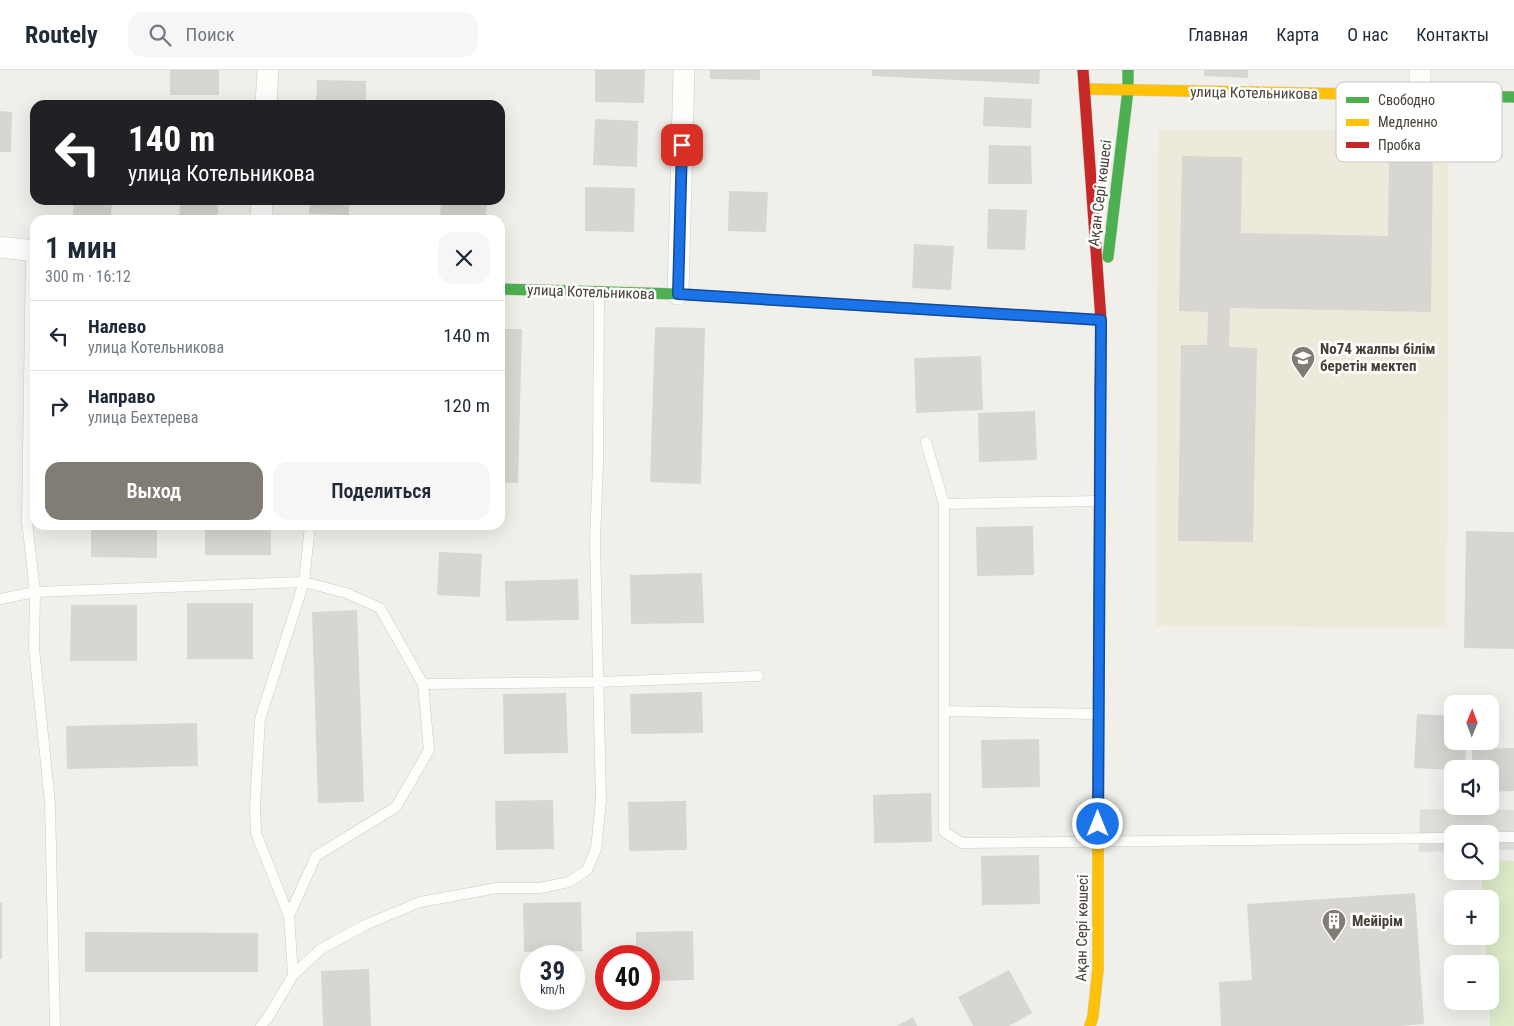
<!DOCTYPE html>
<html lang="ru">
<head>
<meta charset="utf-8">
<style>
	body { margin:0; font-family:"Roboto Condensed",sans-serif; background:#f6f6f7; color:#1f2937; height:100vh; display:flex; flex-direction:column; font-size:19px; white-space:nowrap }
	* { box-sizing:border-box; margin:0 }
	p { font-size:16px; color:#747a83 }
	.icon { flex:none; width:28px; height:28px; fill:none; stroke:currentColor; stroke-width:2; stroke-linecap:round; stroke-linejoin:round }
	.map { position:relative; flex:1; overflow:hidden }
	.drawer { position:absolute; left:30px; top:145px; width:475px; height:315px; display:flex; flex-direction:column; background:#fff; border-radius:15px; box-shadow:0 5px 20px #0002 }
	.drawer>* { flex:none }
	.hud { position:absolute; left:30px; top:30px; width:475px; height:105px; border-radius:15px; box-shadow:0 5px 20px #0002; background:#202124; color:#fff; overflow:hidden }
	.needle { width:32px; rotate:1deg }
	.buttons { position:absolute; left:1444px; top:625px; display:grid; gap:10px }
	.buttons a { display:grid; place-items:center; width:55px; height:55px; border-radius:10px; background:#fff; box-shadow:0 5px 20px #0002; font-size:25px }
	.speed { position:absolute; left:520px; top:875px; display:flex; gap:10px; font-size:25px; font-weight:700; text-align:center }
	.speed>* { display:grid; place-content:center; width:65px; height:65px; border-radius:50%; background:#fff; box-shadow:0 5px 20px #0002; line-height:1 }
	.speed small { font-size:12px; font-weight:400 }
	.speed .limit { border:8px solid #d22; background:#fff; color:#111 }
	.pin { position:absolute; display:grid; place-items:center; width:42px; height:42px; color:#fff; margin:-21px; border-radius:10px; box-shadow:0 2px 8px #0006 }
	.me { position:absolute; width:55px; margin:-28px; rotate:0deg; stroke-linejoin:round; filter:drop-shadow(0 0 4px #0008) }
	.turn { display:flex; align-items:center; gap:18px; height:105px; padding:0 15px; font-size:22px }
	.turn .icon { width:65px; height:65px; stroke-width:2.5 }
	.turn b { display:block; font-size:35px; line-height:42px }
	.round { display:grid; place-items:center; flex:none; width:52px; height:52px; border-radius:15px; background:#f6f6f7 }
	.overview { display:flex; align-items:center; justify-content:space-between; height:85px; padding:0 15px }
	h1 { font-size:30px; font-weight:600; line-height:38px }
	.primary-button { display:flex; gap:10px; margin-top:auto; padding:10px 15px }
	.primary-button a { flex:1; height:58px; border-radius:15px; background:#827d74; color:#fff; font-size:20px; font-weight:600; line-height:58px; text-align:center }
	.primary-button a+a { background:#f6f6f7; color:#1f2937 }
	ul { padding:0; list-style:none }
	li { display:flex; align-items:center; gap:15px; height:70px; padding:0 15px; border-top:1px solid #e0e1e3 }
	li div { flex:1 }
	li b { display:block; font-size:19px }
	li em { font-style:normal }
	header { display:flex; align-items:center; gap:30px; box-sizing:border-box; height:70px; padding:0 25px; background:#fff; border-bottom:1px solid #e0e1e3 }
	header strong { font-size:24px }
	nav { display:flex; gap:28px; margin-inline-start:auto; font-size:18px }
	.search { width:350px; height:45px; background:#f6f6f7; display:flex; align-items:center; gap:12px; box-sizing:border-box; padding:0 18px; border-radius:15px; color:#747a83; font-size:19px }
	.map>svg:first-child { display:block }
	.education { fill:#eeeadb }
	.green { fill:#ddebc9 }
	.parking { fill:#dfded9 }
	.building { fill:#d8d6d0 }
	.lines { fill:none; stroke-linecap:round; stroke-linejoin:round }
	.lane-casing { stroke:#cdcbc5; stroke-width:11 }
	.street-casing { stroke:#cdcbc5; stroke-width:22 }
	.fast-casing { stroke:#cfccc0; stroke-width:12 }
	.slow-casing { stroke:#cfccc0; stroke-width:12 }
	.jam-casing { stroke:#cfccc0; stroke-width:12 }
	.lane { stroke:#fdfdfc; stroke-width:10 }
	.street { stroke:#fdfdfc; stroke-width:21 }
	.fast { stroke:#4caf50; stroke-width:11 }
	.slow { stroke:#ffc107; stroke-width:11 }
	.jam { stroke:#c62828; stroke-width:11 }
	.route-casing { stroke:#114b97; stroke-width:12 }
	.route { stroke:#1a73e8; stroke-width:9 }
	.labels { text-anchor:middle; stroke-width:5; stroke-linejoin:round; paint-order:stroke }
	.street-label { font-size:15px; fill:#464035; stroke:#fff }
	.poi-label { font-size:15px; font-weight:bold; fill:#464035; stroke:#fff; text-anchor:start }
	.key { fill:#fff; stroke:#c8c6c2; stroke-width:1 }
	.key-label { font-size:14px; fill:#464035 }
</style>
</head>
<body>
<header>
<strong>Routely</strong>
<div class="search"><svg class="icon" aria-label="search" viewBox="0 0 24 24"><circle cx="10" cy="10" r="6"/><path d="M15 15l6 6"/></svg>Поиск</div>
<nav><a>Главная</a><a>Карта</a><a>О нас</a><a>Контакты</a></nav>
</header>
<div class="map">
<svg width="1514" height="956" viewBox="0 0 1514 956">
	<rect width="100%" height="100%" fill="#f0efe9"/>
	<path class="education" d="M 1158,60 L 1449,61 L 1447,558 L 1156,556 Z"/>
	<path class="green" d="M 1490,790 L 1514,791 L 1514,956 L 1490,956 L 1489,931 L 1490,894 L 1487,894 L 1485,866 L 1490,866 L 1490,829 L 1483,829 L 1481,801 L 1490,801 Z"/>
	<path class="parking" d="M 1420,739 L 1514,740 L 1514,780 L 1490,780 L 1490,764 L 1452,764 L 1452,781 L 1419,782 Z"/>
	<path class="building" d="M 170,0 L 219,0 L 219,25 L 170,25 Z
		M 595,0 L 645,0 L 644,33 L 595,32 Z
		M 710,0 L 760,0 L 760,10 L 710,9 Z
		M 872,0 L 1040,0 L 1039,14 L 872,6 Z
		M 1204,0 L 1248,0 L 1248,8 L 1204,6 Z
		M 317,10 L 366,11 L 366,35 L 316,35 Z
		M 984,27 L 1032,29 L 1031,58 L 983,56 Z
		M 0,41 L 12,42 L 11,82 L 0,82 Z
		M 595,49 L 638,51 L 637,97 L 593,95 Z
		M 989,75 L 1031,76 L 1032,114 L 988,114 Z
		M 1182,86 L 1242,87 L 1241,163 L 1388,166 L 1389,87 L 1433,88 L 1431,242 L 1230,238 L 1229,277 L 1257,278 L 1253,472 L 1178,471 L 1181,275 L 1207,275 L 1208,242 L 1179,241 Z
		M 585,117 L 635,118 L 634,162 L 585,161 Z
		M 729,121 L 768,122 L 766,162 L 728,161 Z
		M 74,130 L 112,130 L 111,146 L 73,145 Z
		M 180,130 L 218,130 L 218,150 L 179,150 Z
		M 310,130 L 349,130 L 349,145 L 309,144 Z
		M 441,130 L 487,130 L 486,150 L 440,150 Z
		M 988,139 L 1027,140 L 1025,180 L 987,179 Z
		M 914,174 L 954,176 L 951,220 L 912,218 Z
		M 655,257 L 705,258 L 701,414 L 650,412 Z
		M 500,259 L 522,259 L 518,413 L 500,412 Z
		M 981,286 L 983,340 L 916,343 L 914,288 Z
		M 1035,341 L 1037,390 L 979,392 L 978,343 Z
		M 91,455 L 157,455 L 157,488 L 91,487 Z
		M 205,455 L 271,455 L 271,485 L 205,485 Z
		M 1033,456 L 1034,505 L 977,506 L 976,457 Z
		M 1466,461 L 1514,462 L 1514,579 L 1464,578 Z
		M 439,482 L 482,484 L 480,527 L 437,525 Z
		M 702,503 L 704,553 L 631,554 L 630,505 Z
		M 578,509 L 579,550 L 506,551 L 505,511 Z
		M 187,533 L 253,533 L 253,589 L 187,589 Z
		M 71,535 L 137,535 L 137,591 L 70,591 Z
		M 357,540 L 364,732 L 318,733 L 312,542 Z
		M 702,622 L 703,663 L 631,664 L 630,624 Z
		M 566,623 L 568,683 L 504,684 L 503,624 Z
		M 1417,644 L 1452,646 L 1452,671 L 1466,671 L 1465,699 L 1452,699 L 1452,700 L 1414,698 Z
		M 197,653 L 198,696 L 67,699 L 66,656 Z
		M 1039,669 L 1040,717 L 982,718 L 981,670 Z
		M 1514,678 L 1514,721 L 1490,722 L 1490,699 L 1472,699 L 1472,679 Z
		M 931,723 L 932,772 L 874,773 L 873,725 Z
		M 553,730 L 554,779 L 496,780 L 495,731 Z
		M 686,731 L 687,780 L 629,781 L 628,732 Z
		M 1039,785 L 1040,834 L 982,835 L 981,786 Z
		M 1415,823 L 1424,954 L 1400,956 L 1221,956 L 1219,912 L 1252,910 L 1247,834 Z
		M 581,832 L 582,881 L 524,882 L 523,833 Z
		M 0,833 L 2,833 L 2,889 L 0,889 Z
		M 693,861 L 694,910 L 649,911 L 649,886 L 636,886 L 636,862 Z
		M 85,862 L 258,863 L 258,902 L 85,902 Z
		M 369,899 L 371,956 L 323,956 L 321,901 Z
		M 1009,900 L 1032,943 L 1009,956 L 973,956 L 958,927 Z
		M 913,947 L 917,956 L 896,956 Z"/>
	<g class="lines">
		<defs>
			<path id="lane" d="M 31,180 L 27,451 L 35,522 L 34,578 L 50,733 L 55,956
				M 926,372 L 944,434 L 944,762 L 962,773 L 1452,768
				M 944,434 L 1098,431
				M 0,529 L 35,522 L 304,512 L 346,523 L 380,538 L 423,614 L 429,680 L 396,737 L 316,786 L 289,846 L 293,905
				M 423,614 L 598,612 L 758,606
				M 944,641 L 1098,644
				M 1490,767 L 1514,767
				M 289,846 L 256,763 L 255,738 L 260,649 L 304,512 L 310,455
				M 261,956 L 269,946 L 293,905 L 321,879 L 365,855 L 420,832 L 497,818 L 540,818 L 569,812 L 587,800 L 596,779 L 601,730 L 595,472 L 598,394 L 599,222"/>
			<path id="street" d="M 1420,25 L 1420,0
				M 266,35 L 268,0
				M 261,150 L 262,130
				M 0,177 L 35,181
				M 678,224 L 684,0"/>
			<path id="fast" d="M 1410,25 L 1514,27
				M 1108,187 L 1128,20 L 1128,0
				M 500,219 L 678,224 L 935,240
				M 1098,778 L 1100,331"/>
			<path id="slow" d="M 1084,19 L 1410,25
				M 1090,956 L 1093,946 L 1098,899 L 1098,778"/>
			<path id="jam" d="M 1083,0 L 1101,250 L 1100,331
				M 935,240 L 1101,250"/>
		</defs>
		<use href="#lane" class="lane-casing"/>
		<use href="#street" class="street-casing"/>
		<use href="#fast" class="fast-casing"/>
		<use href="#slow" class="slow-casing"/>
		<use href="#jam" class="jam-casing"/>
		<use href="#lane" class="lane"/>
		<use href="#street" class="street"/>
		<use href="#fast" class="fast"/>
		<use href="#slow" class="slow"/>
		<use href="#jam" class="jam"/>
	</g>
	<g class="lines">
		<defs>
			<path id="route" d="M 682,75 L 678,224 L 1101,250 L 1098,754"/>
		</defs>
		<use href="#route" class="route-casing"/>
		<use href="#route" class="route"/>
	</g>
	<defs>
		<symbol id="school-pin" viewBox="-11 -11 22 30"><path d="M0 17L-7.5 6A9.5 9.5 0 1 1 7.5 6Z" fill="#827d74" stroke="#fff"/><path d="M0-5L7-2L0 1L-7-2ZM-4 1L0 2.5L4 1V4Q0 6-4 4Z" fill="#fff"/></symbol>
		<symbol id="building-pin" viewBox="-11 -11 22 30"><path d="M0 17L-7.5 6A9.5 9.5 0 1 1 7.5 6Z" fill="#827d74" stroke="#fff"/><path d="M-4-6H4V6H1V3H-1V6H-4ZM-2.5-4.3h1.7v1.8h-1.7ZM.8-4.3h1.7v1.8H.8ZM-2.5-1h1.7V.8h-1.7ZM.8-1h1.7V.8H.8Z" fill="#fff"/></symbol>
	</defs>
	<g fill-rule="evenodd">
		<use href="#school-pin" x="1289" y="274" width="28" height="38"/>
		<use href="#building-pin" x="1320" y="837" width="28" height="38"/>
	</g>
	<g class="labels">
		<g class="street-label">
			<text transform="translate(1254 23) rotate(1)" y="5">улица Котельникова</text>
			<text transform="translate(1100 123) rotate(-83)" y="5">Ақан Сері көшесі</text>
			<text transform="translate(591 222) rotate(2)" y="5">улица Котельникова</text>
			<text transform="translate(1082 858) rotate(-89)" y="5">Ақан Сері көшесі</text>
		</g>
		<g class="poi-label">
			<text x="1320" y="284">No74 жалпы білім<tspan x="1320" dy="17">беретін мектеп</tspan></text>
			<text x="1352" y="856">Мейiрiм</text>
		</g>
	</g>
	<rect x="1336" y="12" width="166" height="80" rx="8" class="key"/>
	<rect x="1346" y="27" width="23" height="6" fill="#4caf50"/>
	<rect x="1346" y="49" width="23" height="7" fill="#ffc107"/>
	<rect x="1346" y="72" width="23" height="6" fill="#c62828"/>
	<g class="key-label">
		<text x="1378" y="35">Свободно</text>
		<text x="1378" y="57">Медленно</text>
		<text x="1378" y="80">Пробка</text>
	</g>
</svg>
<div class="buttons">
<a><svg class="needle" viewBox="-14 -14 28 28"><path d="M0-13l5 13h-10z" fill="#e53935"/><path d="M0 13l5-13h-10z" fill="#747a83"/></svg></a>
<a><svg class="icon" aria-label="sound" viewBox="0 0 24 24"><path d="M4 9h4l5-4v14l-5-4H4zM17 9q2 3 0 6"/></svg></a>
<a><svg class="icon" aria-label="search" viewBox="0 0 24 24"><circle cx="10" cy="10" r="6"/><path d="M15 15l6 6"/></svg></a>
<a>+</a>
<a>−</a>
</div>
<div class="speed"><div>39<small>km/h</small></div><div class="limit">40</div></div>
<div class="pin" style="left:682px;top:75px;background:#d93025"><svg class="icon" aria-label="arrive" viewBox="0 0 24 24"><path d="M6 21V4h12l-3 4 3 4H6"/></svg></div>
<svg class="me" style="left:1098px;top:754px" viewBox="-20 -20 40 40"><circle r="17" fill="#1a73e8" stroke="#fff" stroke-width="3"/><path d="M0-11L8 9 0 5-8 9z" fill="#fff"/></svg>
<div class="hud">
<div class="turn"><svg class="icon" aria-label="left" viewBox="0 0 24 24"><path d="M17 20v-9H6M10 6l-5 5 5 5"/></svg><div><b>140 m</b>улица Котельникова</div></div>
</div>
<section class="drawer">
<div class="overview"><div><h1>1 мин</h1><p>300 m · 16:12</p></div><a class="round"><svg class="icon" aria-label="close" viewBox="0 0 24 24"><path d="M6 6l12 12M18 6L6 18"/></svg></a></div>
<ul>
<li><svg class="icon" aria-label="left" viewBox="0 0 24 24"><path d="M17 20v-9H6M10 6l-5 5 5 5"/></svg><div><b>Налево</b><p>улица Котельникова</p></div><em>140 m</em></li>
<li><svg class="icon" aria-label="right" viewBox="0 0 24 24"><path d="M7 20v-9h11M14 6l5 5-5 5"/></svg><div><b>Направо</b><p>улица Бехтерева</p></div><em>120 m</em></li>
</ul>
<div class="primary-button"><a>Выход</a><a>Поделиться</a></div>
</section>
</div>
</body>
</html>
